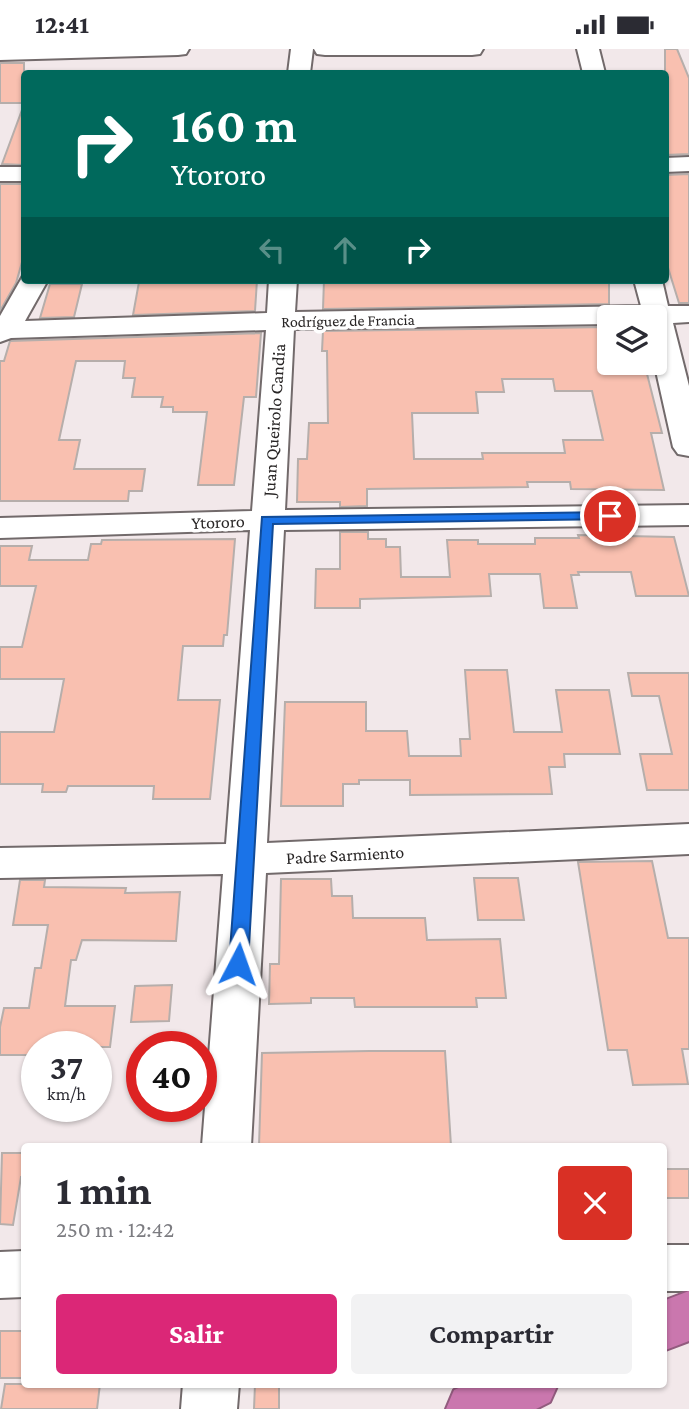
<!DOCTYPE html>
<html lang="es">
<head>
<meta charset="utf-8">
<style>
	body { margin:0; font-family:"Crimson Pro",serif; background:#f2f2f3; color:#2b2b33; height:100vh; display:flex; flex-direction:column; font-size:26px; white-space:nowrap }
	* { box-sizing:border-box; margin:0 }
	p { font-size:23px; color:#7c7c81 }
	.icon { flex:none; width:38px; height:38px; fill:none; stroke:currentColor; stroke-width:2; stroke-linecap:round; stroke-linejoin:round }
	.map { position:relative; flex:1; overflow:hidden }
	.details { position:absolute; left:21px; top:1094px; width:646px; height:245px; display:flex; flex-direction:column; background:#fff; border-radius:7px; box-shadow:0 2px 5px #0004 }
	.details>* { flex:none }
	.top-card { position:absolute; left:21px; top:21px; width:648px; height:214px; border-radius:7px; box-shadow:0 2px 5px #0004; background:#00695c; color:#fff; overflow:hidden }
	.controls { position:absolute; left:597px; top:256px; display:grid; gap:14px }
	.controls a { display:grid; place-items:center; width:70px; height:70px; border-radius:7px; background:#fff; box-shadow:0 2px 5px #0004; font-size:35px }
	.speed { position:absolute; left:21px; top:982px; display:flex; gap:14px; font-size:35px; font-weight:700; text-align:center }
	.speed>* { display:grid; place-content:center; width:91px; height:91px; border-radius:50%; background:#fff; box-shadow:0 2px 5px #0004; line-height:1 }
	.speed small { font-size:18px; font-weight:400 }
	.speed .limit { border:10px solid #d22; background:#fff; color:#111 }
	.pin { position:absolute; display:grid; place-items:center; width:60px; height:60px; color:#fff; margin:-30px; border:4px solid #fff; border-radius:50%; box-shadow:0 2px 7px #0007 }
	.me { position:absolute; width:77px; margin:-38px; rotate:4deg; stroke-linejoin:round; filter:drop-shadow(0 0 5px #0008) }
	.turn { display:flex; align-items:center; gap:24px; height:147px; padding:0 35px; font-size:32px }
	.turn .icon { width:91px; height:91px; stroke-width:2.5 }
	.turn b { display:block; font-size:49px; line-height:60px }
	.lanes { display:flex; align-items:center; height:66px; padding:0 35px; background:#0003; justify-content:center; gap:35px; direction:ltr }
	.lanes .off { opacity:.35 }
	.round { display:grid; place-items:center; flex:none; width:74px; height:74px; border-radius:7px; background:#f2f2f3 }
	.summary { display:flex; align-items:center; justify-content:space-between; height:119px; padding:0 35px }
	h1 { font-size:42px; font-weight:700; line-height:52px }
	.primary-button { display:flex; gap:14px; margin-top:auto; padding:14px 35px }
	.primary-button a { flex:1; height:80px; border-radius:7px; background:#db2777; color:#fff; font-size:28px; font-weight:700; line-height:80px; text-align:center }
	.primary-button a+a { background:#f2f2f3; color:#2b2b33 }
	.status { display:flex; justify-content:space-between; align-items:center; height:49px; padding:0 35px; background:#fff; direction:ltr }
	.status svg { height:19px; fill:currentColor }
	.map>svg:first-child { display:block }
	.building { fill:#f9c0b0; stroke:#b6aeab; stroke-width:2; fill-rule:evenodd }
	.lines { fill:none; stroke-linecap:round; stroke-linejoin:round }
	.minor-casing { stroke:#726a6b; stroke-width:4 }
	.highway-casing { stroke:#925b7e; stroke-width:4 }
	.minor { fill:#fff; fill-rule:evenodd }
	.highway { fill:#ca77ae; fill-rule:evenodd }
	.route { fill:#1a73e8; stroke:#114b97; stroke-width:2 }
	.labels { text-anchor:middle; stroke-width:7; stroke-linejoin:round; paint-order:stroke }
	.far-street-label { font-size:16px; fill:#292626; stroke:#fff }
	.street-label { font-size:18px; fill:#292626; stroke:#fff }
</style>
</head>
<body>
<div class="status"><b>12:41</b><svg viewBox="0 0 49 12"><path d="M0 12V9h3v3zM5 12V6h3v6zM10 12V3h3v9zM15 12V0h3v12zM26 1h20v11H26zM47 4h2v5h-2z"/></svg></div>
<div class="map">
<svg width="689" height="1360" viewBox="0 0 689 1360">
	<rect width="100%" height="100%" fill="#f2e8ea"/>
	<path class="building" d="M 665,0 L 677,0 L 689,29 L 689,105 L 665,106 Z
		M 0,14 L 24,14 L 24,54 L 0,54 Z
		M 22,61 L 24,62 L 24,116 L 2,115 Z
		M 689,125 L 689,254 L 679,254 L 665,209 L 665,126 Z
		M 24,135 L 24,206 L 16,234 L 0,262 L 0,135 Z
		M 178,231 L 257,231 L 255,262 L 133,266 L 139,233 Z
		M 324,231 L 609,231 L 609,255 L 323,260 Z
		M 50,235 L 82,235 L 74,268 L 40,269 Z
		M 609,278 L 609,313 L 623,313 L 625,321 L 646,321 L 662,384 L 651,384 L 664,441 L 571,440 L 570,433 L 527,433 L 528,438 L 367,440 L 367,457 L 340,458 L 340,453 L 297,453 L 298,410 L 307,410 L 309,374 L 328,374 L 327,302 L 322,302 L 323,282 ZM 502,330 L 553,330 L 555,342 L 592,342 L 603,391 L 563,391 L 565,404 L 482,404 L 483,410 L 414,410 L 412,364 L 478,364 L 476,343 L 504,343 Z
		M 261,284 L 256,348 L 244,348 L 234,436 L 198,436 L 207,363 L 173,363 L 173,358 L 161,358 L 163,348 L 132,348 L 135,329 L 123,329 L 125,312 L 76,312 L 59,391 L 80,391 L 74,420 L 145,420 L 142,442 L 129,442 L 128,452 L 0,452 L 0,312 L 4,312 L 10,292 Z
		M 340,483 L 368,483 L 368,490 L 386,490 L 386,498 L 400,498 L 401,528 L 450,528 L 447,491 L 478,491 L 478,495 L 535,495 L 535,489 L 579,489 L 578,486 L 674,488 L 689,547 L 636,547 L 631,523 L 578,523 L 579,526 L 571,526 L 577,559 L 544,559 L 540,525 L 489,525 L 491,547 L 360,550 L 360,559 L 315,559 L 316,520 L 340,520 Z
		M 235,490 L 227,586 L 224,586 L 223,597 L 183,597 L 178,651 L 220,651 L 210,750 L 153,750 L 154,737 L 68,737 L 66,743 L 42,743 L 43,735 L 0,735 L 0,683 L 54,683 L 64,630 L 0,630 L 0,598 L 22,598 L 36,537 L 0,537 L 0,497 L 32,497 L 29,511 L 88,511 L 91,495 L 101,495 L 102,491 Z
		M 465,621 L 507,621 L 514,683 L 562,683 L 556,641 L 609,641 L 620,705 L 564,705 L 565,718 L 549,718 L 552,745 L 410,746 L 410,731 L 359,731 L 359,735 L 343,735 L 343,757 L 281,757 L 285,653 L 366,653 L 366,682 L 407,682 L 409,707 L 461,707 L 460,690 L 470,690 Z
		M 628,624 L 689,624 L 689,741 L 647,741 L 640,705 L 672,705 L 659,647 L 632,647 Z
		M 652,812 L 668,889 L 689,889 L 689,1000 L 682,1000 L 688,1035 L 633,1036 L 627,1001 L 608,1001 L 578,813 Z
		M 474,829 L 518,829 L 524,871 L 478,871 Z
		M 281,830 L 331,830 L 332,847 L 352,847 L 353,869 L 425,869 L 427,891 L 500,890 L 506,949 L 476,949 L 477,958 L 355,958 L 354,949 L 311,949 L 311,954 L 269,955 L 270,915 L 279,915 Z
		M 20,831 L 45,831 L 44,838 L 126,839 L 125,844 L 180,843 L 176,892 L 82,891 L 76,911 L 71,911 L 65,957 L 115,957 L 110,998 L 37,998 L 37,1006 L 0,1006 L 0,978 L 4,959 L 29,959 L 35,919 L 41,919 L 48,876 L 13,876 Z
		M 172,936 L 169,972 L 131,973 L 135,937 Z
		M 369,1002 L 445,1002 L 451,1097 L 259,1097 L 262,1004 Z
		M 2,1104 L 24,1104 L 24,1128 L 21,1128 L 13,1176 L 0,1175 Z
		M 663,1120 L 689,1120 L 689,1149 L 663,1149 Z
		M 0,1282 L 24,1282 L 24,1329 L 0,1329 Z
		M 5,1335 L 100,1335 L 97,1360 L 1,1360 Z
		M 255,1335 L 279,1335 L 279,1360 L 254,1360 Z"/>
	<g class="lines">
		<defs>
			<path id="minor" d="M 0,0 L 189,0 L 186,5 L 178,6 L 0,11 Z
				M 291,0 L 313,0 L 310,24 L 288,24 Z
				M 314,0 L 483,0 L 480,5 L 472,6 L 325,6 L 317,5 Z
				M 577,0 L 599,0 L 605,24 L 583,24 Z
				M 689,108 L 689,122 L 665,123 L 665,109 Z
				M 0,118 L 24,118 L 24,132 L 0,132 Z
				M 24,225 L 24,231 L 48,231 L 25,272 L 267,264 L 269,231 L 297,231 L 295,263 L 641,257 L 634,231 L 662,231 L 668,257 L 689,257 L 689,273 L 673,274 L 689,337 L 689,407 L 678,405 L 673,398 L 654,313 L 654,268 L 609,268 L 609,275 L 294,280 L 285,461 L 689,456 L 689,476 L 284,481 L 267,794 L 689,775 L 689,805 L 266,824 L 251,1097 L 202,1097 L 223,825 L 0,829 L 0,799 L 226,795 L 250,481 L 0,489 L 0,469 L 252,462 L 266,281 L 11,289 L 0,293 L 0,267 Z
				M 663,1196 L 689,1196 L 689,1242 L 663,1242 Z
				M 24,1202 L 24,1248 L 0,1249 L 0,1203 Z
				M 183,1335 L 239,1335 L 237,1360 L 181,1360 Z"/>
			<path id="highway" d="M 689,1242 L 689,1292 L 663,1302 L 663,1252 Z
				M 468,1335 L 558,1335 L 550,1353 L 536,1360 L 446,1360 L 454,1341 Z"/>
		</defs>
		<use href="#minor" class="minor-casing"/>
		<use href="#highway" class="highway-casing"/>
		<use href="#minor" class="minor"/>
		<use href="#highway" class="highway"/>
	</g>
	<path class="route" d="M 610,463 L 615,464 L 615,470 L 273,475 L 248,915 L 245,919 L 232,919 L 229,915 L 262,468 Z"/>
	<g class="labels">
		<g class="far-street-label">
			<text transform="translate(348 271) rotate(-1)" y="6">Rodríguez de Francia</text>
		</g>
		<g class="street-label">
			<text transform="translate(274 371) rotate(-86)" y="6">Juan Queirolo Candia</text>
			<text transform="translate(218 473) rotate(-2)" y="6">Ytororo</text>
			<text transform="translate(345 806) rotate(-3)" y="6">Padre Sarmiento</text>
		</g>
	</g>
</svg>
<div class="controls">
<a><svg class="icon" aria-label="layers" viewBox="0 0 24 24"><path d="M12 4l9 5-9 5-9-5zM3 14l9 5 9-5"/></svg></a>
</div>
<div class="speed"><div>37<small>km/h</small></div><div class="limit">40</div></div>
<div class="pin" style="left:610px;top:467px;background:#d93025"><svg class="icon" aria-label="arrive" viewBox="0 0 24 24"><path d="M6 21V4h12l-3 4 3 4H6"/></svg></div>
<svg class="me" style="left:238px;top:915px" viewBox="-20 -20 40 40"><path d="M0-17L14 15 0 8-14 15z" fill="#1a73e8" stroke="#fff" stroke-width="4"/></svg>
<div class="top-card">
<div class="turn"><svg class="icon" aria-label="right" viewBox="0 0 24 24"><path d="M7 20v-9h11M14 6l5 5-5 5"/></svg><div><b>160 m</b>Ytororo</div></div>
<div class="lanes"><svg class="icon off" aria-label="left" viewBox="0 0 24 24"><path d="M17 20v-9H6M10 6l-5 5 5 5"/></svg><svg class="icon off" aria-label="ahead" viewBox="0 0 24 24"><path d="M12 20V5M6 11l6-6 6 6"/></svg><svg class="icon" aria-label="right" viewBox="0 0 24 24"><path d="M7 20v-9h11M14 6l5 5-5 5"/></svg></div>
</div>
<section class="details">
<div class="summary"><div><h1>1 min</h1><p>250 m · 12:42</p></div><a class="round" style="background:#d93025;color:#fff"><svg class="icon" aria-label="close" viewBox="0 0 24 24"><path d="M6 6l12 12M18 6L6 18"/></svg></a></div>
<div class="primary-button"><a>Salir</a><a>Compartir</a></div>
</section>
</div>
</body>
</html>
